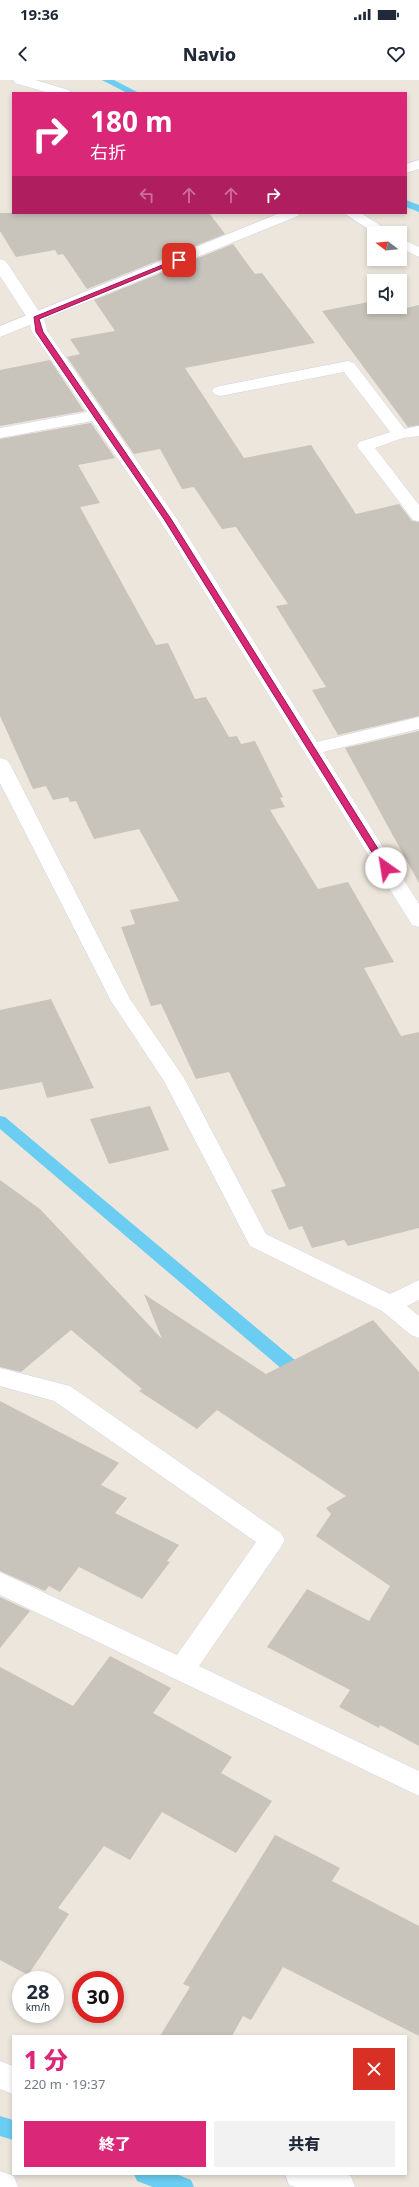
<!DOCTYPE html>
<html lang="ja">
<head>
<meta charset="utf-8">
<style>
	body { margin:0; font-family:"Noto Sans","Noto Sans JP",sans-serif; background:#f2f2f3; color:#1f2937; height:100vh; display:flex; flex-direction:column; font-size:15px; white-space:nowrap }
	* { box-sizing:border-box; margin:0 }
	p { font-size:13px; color:#747a83 }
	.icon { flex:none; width:22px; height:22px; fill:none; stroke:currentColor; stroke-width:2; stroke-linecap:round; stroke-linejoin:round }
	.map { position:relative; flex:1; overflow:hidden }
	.details { position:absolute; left:12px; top:1955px; width:395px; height:140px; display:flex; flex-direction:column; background:#fff; border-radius:0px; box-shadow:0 2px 6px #0003 }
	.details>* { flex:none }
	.banner { position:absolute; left:12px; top:12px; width:395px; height:122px; border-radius:0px; box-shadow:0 2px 6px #0003; background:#db2777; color:#fff; overflow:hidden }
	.needle { width:26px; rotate:286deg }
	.buttons { position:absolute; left:367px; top:146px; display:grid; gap:8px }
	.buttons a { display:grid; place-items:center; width:40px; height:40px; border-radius:0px; background:#fff; box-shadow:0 2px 6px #0003; font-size:20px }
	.speed { position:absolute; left:12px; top:1891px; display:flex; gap:8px; font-size:20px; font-weight:700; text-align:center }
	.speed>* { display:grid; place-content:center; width:52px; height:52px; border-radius:50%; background:#fff; box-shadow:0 2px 6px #0003; line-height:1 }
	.speed small { font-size:10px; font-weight:400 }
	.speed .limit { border:6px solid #d22; background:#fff; color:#111 }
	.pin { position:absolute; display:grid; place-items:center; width:34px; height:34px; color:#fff; margin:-17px; border-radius:8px; box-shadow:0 2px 6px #0006 }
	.me { position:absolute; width:44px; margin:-22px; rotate:328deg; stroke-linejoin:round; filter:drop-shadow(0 0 3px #0008) }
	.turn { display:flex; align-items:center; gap:14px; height:84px; padding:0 12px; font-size:18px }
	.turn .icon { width:52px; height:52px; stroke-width:2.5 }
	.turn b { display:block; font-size:28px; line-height:34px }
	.lanes { display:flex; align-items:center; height:38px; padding:0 12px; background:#0003; justify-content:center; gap:20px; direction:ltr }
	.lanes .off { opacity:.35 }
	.round { display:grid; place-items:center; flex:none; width:42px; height:42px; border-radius:0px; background:#f2f2f3 }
	.summary { display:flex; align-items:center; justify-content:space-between; height:68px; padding:0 12px }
	h1 { font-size:24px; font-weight:800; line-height:30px; color:#db2777 }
	.button { display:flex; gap:8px; margin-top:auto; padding:8px 12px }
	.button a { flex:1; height:46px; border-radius:0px; background:#db2777; color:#fff; font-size:16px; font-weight:800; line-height:46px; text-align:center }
	.button a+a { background:#f2f2f3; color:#1f2937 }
	.status { display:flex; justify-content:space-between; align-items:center; height:28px; padding:0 20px; background:#fff; direction:ltr }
	.status svg { height:11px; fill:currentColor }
	header { display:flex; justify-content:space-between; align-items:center; height:52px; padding:0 12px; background:#fff; font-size:18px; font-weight:800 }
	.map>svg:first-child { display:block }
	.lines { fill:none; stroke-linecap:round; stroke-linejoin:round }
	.stream { fill:#6bcdf2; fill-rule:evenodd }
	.building { fill:#c8c3bb }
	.service-casing { stroke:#d1d4e4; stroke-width:1 }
	.minor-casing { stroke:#d1d4e4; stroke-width:1 }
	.tertiary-casing { stroke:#d1d4e4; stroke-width:1 }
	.service { fill:#fff; fill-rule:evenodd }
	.minor { fill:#fff; fill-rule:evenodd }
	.tertiary { fill:#fff; fill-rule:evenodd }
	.route { fill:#db2777; stroke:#8e194d }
</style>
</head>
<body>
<div class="status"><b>19:36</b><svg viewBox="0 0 49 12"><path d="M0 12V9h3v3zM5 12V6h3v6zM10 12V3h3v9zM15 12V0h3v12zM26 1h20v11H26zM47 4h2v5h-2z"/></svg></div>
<header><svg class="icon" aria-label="back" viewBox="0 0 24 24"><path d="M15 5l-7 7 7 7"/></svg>Navio<svg class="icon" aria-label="heart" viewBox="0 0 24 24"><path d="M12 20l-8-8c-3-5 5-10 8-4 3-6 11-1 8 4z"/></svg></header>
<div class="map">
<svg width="419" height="2107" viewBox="0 0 419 2107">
	<rect width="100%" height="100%" fill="#ede6dc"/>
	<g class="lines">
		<path class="stream" d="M 102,0 L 114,0 L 139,13 L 127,13 Z
			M 406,120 L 419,125 L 419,132 L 406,127 Z
			M 0,1036 L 5,1037 L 308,1291 L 310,1296 L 308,1301 L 302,1302 L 296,1301 L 0,1049 Z
			M 0,2036 L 13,2040 L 13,2060 L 0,2056 Z
			M 134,2094 L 176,2094 L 191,2100 L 194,2107 L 153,2107 L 137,2101 Z"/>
	</g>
	<path class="building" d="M 0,133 L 209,133 L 225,154 L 87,209 L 63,174 L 58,175 L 55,170 L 16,177 L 0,151 Z
		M 233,164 L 255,194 L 262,193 L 315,263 L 185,288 L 244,378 L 311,365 L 356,434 L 399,424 L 412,441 L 419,442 L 419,636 L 338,655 L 312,610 L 326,607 L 276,526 L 288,524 L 236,447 L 222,449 L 194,407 L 182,409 L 160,369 L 134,374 L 67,277 L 80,274 L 70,259 L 115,251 L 94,220 Z
		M 374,221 L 374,227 L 400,226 L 402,229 L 419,225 L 419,345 L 408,347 L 322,231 Z
		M 50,280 L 84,331 L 0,346 L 0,290 Z
		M 91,343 L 115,378 L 78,385 L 100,423 L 80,427 L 156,565 L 168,563 L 195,619 L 206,617 L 229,657 L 237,656 L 241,664 L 255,661 L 283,717 L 280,718 L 285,727 L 270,730 L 318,809 L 348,802 L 394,882 L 364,888 L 401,956 L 419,952 L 419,1148 L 348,1166 L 344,1160 L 312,1168 L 302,1146 L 289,1150 L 271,1110 L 286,1106 L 229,992 L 196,999 L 161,924 L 151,926 L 121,847 L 135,844 L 130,830 L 179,821 L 139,749 L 94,759 L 76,721 L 70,722 L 68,717 L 53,720 L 46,706 L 33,709 L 0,636 L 0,359 Z
		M 419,651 L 419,803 L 345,668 Z
		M 51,919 L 94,1008 L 47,1018 L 42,1002 L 0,1010 L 0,930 Z
		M 150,1026 L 169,1070 L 109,1084 L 90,1039 Z
		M 0,1100 L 40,1129 L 162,1259 L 144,1214 L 266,1294 L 373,1240 L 419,1292 L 419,1666 L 380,1645 L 379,1648 L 339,1627 L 350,1610 L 267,1567 L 307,1509 L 369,1541 L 390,1506 L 316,1456 L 331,1434 L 326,1428 L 346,1416 L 217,1330 L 197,1349 L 139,1311 L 142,1309 L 71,1250 L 21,1292 L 0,1287 Z
		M 0,1321 L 119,1383 L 101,1405 L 127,1418 L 115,1433 L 179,1465 L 167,1481 L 170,1482 L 142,1519 L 79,1487 L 60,1512 L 49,1506 L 45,1511 L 0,1491 Z
		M 0,1517 L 30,1531 L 0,1568 Z
		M 110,1576 L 171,1608 L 153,1633 L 232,1677 L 221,1693 L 272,1721 L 236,1773 L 162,1732 L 130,1780 L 104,1766 L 58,1828 L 69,1834 L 28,1895 L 0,1880 L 0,1587 L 73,1626 Z
		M 275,1755 L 340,1788 L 332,1801 L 419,1846 L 419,1956 L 283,1887 L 251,1940 L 243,1936 L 232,1956 L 160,1956 L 190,1907 L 183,1904 Z"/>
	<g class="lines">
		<defs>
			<path id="service" d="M 348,281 L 354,283 L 406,351 L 408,354 L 406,357 L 394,357 L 344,292 L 220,316 L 214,314 L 212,311 L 214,308 L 220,306 Z"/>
			<path id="minor" d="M 13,0 L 35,0 L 69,10 L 71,13 L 49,13 L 15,3 Z
				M 0,179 L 5,181 L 8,184 L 44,239 L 48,252 L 177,439 L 317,662 L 419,637 L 419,649 L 323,672 L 419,824 L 419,847 L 412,845 L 159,439 L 92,341 L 0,358 L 0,348 L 87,332 L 32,252 L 28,239 L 0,196 Z
				M 419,346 L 419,356 L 403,358 L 375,368 L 419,425 L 419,441 L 413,440 L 357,366 L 359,362 L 394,351 Z
				M 0,678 L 7,680 L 10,684 L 130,919 L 184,998 L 266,1154 L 390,1214 L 419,1200 L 419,1220 L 407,1226 L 419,1236 L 419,1258 L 411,1255 L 382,1231 L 250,1166 L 164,1001 L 111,921 L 0,703 Z
				M 0,1288 L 70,1306 L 281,1453 L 285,1460 L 281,1467 L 199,1586 L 419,1691 L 419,1716 L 0,1515 L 0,1492 L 177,1575 L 256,1462 L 54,1321 L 0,1306 Z"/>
			<path id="tertiary" d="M 419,80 L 419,89 L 406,93 L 406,84 Z
				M 280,133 L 300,133 L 298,136 L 0,257 L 0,246 Z
				M 344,133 L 361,133 L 392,153 L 374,153 Z
				M 400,158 L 419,167 L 419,177 L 400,168 Z
				M 0,1981 L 13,1986 L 13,2014 L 0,2009 Z
				M 0,2091 L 14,2096 L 18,2107 L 0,2107 Z
				M 285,2094 L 345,2094 L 351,2096 L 355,2107 L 295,2107 L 289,2105 Z"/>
		</defs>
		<use href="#service" class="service-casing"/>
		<use href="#minor" class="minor-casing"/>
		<use href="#tertiary" class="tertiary-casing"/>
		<use href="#service" class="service"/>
		<use href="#minor" class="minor"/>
		<use href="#tertiary" class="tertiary"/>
	</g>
	<path class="route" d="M 177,179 L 182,180 L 39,239 L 43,252 L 171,439 L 390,788 L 389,790 L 383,790 L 164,439 L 36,252 L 34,237 Z"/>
</svg>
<div class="buttons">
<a><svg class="needle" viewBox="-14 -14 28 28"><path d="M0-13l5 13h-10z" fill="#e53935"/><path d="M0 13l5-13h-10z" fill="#747a83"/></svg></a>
<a><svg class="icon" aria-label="sound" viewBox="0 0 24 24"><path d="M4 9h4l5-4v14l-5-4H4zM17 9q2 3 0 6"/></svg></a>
</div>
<div class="speed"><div>28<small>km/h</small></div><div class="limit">30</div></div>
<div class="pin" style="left:179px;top:180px;background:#d93025"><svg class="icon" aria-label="arrive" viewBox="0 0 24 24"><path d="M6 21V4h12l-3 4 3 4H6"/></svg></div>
<svg class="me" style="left:386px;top:788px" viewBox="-20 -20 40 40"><circle r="19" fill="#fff"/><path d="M0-13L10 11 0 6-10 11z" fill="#db2777"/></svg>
<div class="banner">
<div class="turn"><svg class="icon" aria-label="right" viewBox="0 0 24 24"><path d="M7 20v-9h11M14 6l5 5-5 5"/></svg><div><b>180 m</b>右折</div></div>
<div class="lanes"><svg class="icon off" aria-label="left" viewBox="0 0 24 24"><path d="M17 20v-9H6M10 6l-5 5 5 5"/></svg><svg class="icon off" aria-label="ahead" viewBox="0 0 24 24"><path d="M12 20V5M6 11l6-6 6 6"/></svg><svg class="icon off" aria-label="ahead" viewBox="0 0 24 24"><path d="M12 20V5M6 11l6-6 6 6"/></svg><svg class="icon" aria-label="right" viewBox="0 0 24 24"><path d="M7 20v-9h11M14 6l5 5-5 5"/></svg></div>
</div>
<section class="details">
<div class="summary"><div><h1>1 分</h1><p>220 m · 19:37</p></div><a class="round" style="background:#d93025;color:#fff"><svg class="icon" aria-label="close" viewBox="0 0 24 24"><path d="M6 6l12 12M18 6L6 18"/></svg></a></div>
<div class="button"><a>終了</a><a>共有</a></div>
</section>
</div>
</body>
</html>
